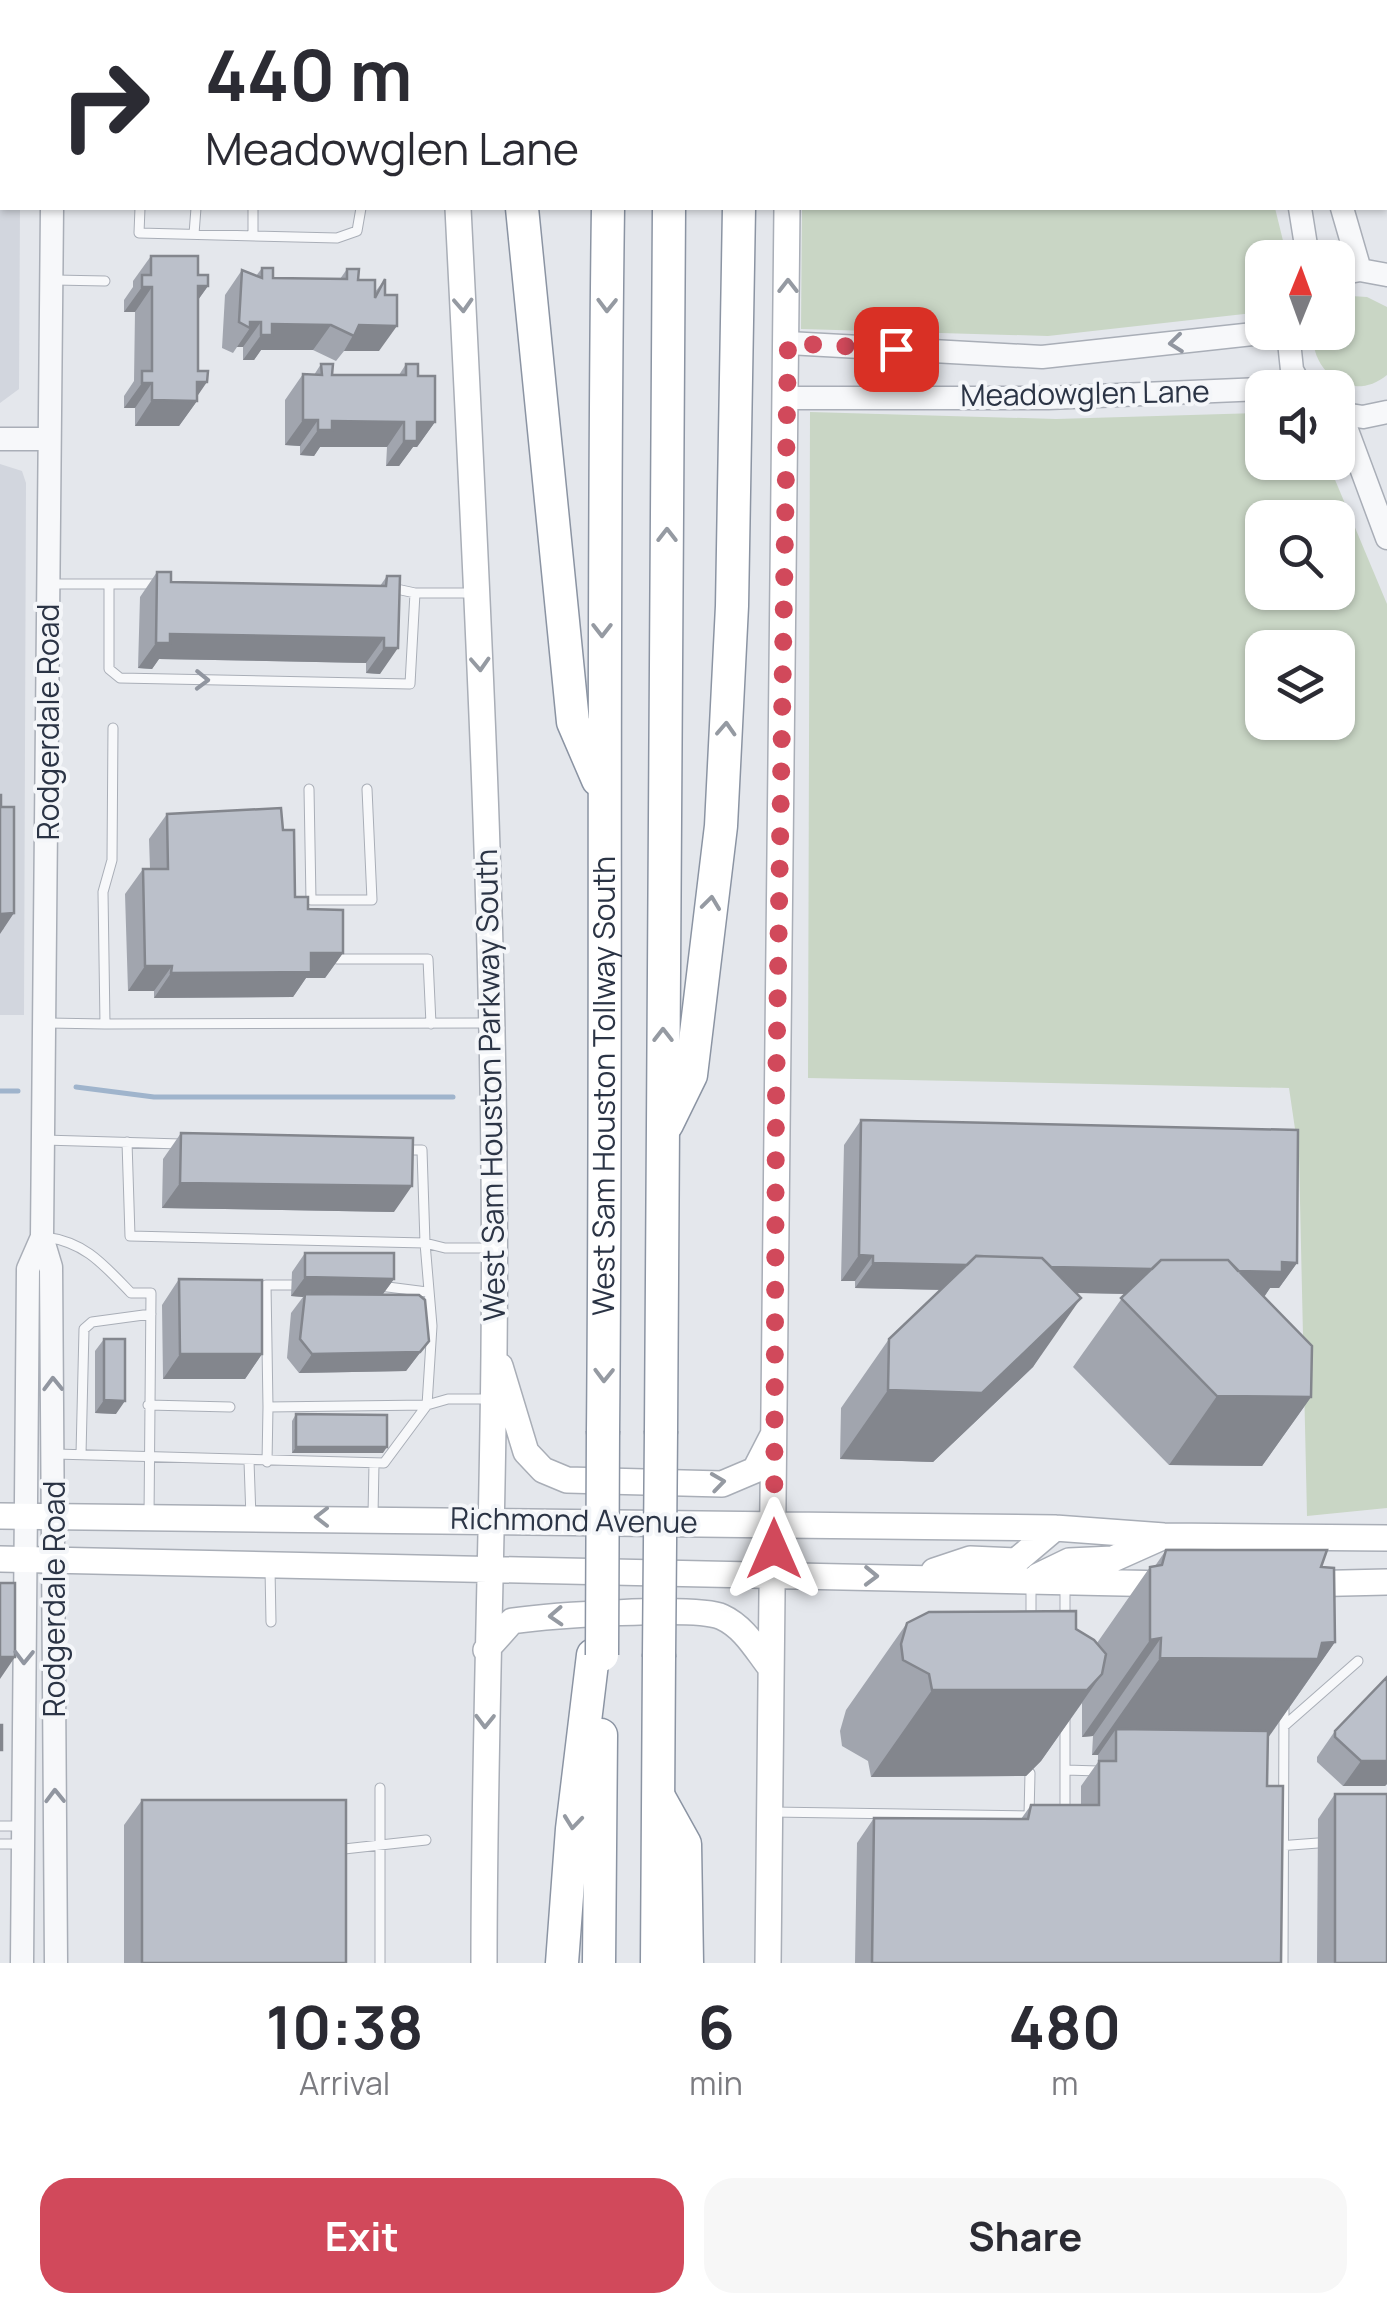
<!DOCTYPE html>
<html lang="en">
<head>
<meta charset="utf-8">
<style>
	body { margin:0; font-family:Manrope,sans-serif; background:#f7f7f7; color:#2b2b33; height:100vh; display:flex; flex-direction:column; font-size:38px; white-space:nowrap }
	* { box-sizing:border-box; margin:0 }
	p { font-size:32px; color:#7c7c81 }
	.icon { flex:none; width:55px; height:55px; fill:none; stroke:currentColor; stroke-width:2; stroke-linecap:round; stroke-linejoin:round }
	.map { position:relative; height:1963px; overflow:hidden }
	.sheet { display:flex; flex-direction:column; background:#fff; flex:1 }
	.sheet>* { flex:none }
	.hud { position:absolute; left:0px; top:0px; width:1388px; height:210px; box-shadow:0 2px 8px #0004; background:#fff; color:#2b2b33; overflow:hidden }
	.needle { width:65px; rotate:1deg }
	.controls { position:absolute; left:1245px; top:240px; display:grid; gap:20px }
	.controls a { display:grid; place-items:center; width:110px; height:110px; border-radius:20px; background:#fff; box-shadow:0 2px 8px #0004; font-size:50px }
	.pin { position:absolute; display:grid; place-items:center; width:85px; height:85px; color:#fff; margin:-42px; border-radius:20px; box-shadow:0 5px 15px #0006 }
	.me { position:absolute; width:110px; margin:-55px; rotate:0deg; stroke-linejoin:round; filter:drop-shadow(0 0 8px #0008) }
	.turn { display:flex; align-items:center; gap:35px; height:210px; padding:0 40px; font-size:45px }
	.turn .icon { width:130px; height:130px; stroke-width:2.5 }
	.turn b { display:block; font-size:70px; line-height:85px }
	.eta { display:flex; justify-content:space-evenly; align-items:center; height:170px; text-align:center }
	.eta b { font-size:60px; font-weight:700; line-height:70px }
	.button { display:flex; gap:20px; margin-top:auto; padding:20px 40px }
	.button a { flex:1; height:115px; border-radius:30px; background:#d1495b; color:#fff; font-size:40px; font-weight:700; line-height:115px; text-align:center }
	.button a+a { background:#f7f7f7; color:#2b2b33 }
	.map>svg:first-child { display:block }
	.built { fill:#d2d6de }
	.green { fill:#c9d6c5; fill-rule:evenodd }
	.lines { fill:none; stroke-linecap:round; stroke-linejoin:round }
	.stream { stroke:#9fb4cc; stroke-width:5 }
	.service-casing { stroke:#a9aeb7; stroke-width:11 }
	.tertiary-casing { stroke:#a9aeb7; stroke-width:25 }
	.secondary-casing { stroke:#a9aeb7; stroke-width:28 }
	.motorway-casing { stroke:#8b94a3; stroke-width:35 }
	.service { stroke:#f7f8fa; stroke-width:9 }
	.tertiary { stroke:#f7f8fa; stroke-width:22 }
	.secondary { stroke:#fff; stroke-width:25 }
	.motorway { stroke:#fff; stroke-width:32 }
	.motorway-bridge-casing { stroke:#8b94a3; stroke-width:35; stroke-linecap:butt }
	.motorway-bridge { stroke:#fff; stroke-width:32 }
	.wall { fill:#a1a5ae }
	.shaded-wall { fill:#83868d }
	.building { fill:#bbc0ca; stroke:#83868d; stroke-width:2.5 }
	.oneway { stroke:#959aa2 }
	.oneway2 { stroke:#9196a0 }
	.route { stroke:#d1495b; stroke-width:18; stroke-dasharray:0 32.4 }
	.labels { text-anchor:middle; stroke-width:8; stroke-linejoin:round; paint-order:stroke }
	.street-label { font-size:30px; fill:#2b3445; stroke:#f4f6f9 }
</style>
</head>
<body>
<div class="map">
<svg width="1387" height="1963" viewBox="0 0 1387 1963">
	<rect width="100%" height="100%" fill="#e4e7ec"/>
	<path class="built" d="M 0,0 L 21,0 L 2,2 L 2,208 L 20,208 L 19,389 L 0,403 Z
		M 0,464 L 22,471 L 26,483 L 24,1015 L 0,1015 Z"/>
	<path class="green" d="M 804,0 L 1228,0 L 1229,2 L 804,2 Z
		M 802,208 L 1275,208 L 1287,257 L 1262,258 L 1262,312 L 1048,336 L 801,329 Z
		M 1351,296 L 1367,297 L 1387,307 L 1387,375 C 1352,404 1311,373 1313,333 L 1338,332 L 1338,301 Z
		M 810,412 L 1056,419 L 1258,413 L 1262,415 L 1262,462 L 1328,463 L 1387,604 L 1387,1508 L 1307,1516 L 1299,1156 L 1289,1088 L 808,1078 ZM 1262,518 L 1338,518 L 1338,592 L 1262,592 ZM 1262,648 L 1338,648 L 1338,722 L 1262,722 Z"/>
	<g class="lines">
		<path class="stream" d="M 76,1087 L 154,1097 L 453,1097
			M 0,1091 L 18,1091"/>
		<defs>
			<path id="service" d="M 0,13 L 2,13
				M 140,208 L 139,233 L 337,238 L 357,231 L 361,208
				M 253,208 L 253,235
				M 194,234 L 196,208
				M 55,280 L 105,281
				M 52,584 L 156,584
				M 109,584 L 109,669 L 120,678 L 410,684 L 415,593
				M 392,588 L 415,593 L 476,593
				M 113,728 L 112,860 L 103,892 L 105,1024 L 490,1023
				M 309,789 L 311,900 L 372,900 L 367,789
				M 337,959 L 428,959 L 431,1024
				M 48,1023 L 105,1024
				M 44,1140 L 181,1144
				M 402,1150 L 422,1150 L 425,1243 L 445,1248 L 491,1248
				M 45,1237 C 85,1242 103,1264 131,1293 L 151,1293 L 149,1516
				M 380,1286 L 427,1292
				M 148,1405 L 230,1407
				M 268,1407 L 266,1285 L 292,1285
				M 55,1454 L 384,1463 L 427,1405 L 432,1326 L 425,1243 L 130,1236 L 127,1142
				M 81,1454 L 84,1329 L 92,1322 L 151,1314
				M 249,1461 L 251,1518
				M 267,1462 L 268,1407 L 427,1405 L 448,1399 L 490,1399
				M 373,1515 L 374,1463
				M 270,1569 L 271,1622
				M 1065,1584 L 1065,1619
				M 1031,1621 L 1031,1582
				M 1284,1726 L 1358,1661
				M 1066,1770 L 1098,1771
				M 380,1788 L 380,1963
				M 772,1812 L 1031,1816
				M 1065,1814 L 1065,1719
				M 1029,1816 L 1030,1773
				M 0,1826 L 21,1826
				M 0,1844 L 22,1844
				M 1278,1846 L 1318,1843
				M 335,1850 L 426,1840
				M 1283,1963 L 1284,1706"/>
			<path id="tertiary" d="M 52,0 L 52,2
				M 1265,0 L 1266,2
				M 52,208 L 42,1237 L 51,1267 L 56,1963
				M 1300,208 L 1308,258
				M 1342,208 L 1360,270
				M 1338,274 L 1360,270 L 1387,275
				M 1288,332 L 1292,370 L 1302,388
				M 788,343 L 1042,357 L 1272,332
				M 787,398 L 1048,398 L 1262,389
				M 1338,413 L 1363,417 L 1387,412
				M 1341,414 L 1387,538
				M 0,439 L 48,439
				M 22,1963 L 28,1269 L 42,1237"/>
			<path id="secondary" d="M 449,0 L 449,2
				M 787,0 L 787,2
				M 458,208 C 477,589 498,972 494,1354 C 492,1557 484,1760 484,1963
				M 500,1366 L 526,1452 L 543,1470 L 567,1480 L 722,1484 L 755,1470 L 772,1437
				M 0,1516 L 1055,1528 L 1164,1536 L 1387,1538
				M 0,1559 L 1170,1584
				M 934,1571 L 970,1559 L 1016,1561 L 1055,1528
				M 1038,1576 L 1069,1561 L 1113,1559 L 1160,1538
				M 1300,1584 L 1387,1582
				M 486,1650 L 512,1621 C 547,1616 696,1605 722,1617 C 744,1627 756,1649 770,1667
				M 768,1963 L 787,208"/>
			<g id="motorway">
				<path d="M 504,0 L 504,2"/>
				<path d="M 735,0 L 735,2"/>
				<path d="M 611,2 L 611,0"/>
				<path d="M 670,2 L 670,0"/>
				<path d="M 522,208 L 573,722 L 598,780"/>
				<path d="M 667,1124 L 691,1075 L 721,826 L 732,606 L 739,208"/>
				<path id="s1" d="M 603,1431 C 607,1023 602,615 608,208"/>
				<path d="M 661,1431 L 669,208"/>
				<path d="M 660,1799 L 685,1844 L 687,1963"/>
				<path d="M 562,1963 L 572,1829 L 593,1655"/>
				<path d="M 599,1963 L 601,1735"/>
				<path d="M 657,1963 L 659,1657"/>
			</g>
		</defs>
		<use href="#service" class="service-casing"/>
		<use href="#tertiary" class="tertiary-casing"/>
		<use href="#secondary" class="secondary-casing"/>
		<use href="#motorway" class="motorway-casing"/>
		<use href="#service" class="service"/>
		<use href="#tertiary" class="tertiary"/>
		<use href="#secondary" class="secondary"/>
		<use href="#motorway" class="motorway"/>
		<defs>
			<path id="motorway-bridge" d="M 602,1655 L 603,1431
				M 659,1657 L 661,1431"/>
		</defs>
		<use href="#motorway-bridge" class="motorway-bridge-casing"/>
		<use href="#motorway-bridge" class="motorway-bridge"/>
	</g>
	<path class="wall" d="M 151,256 L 198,275 L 208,286 L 198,300 L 197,401 L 179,426 L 135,426 L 135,408 L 124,408 L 124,396 L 134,381 L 135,312 L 124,312 L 124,300 L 133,287 L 133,281 Z
		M 262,268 L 273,278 L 340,279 L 347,269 L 375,292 L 385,279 L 379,351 L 344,351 L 336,361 L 313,350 L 261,350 L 254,360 L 243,360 L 243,347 L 237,347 L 233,353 L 222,348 L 225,295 L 242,270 L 256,276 Z
		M 321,364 L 332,375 L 399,375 L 406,364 L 418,376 L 435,422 L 417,447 L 413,447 L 399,466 L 386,466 L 387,447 L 320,447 L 314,456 L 300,455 L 300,446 L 285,445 L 285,400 L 303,374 L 314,375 Z
		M 157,572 L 171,582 L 380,586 L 387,576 L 400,576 L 380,674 L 366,673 L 366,663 L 159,659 L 152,669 L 138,668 L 140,597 Z
		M 167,814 L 283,830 L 295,897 L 308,909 L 343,953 L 325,978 L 306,978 L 293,997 L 154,998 L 154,991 L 128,991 L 125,894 L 143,869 L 150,869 L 149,839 Z
		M 861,1120 L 1297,1263 L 1279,1288 L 1270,1288 L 1264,1297 L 1311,1397 L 1262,1466 L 1169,1465 L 1073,1367 L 1125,1294 L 1076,1293 L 1033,1367 L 933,1462 L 840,1459 L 841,1408 L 889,1339 L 941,1290 L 855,1288 L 855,1281 L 841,1281 L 844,1145 Z
		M 181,1133 L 394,1212 L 162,1208 L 163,1159 Z
		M 305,1253 L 394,1279 L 383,1294 L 429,1341 L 406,1371 L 299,1373 L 287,1358 L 291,1313 L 303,1297 L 291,1296 L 292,1272 Z
		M 179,1279 L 262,1354 L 245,1379 L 163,1379 L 162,1305 Z
		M 104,1339 L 116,1414 L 95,1413 L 95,1351 Z
		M 296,1414 L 383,1453 L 292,1453 L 292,1421 Z
		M 1166,1550 L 1321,1567 L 1335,1642 L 1268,1738 L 1267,1786 L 1281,1963 L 855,1963 L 857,1843 L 874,1818 L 1021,1819 L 1031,1805 L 1081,1805 L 1081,1786 L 1098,1762 L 1098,1755 L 1092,1755 L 1093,1736 L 1082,1737 L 1082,1703 L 1041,1761 L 1026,1776 L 871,1777 L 868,1761 L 842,1746 L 840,1731 L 846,1710 L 907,1623 L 1076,1629 L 1097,1643 L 1150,1567 L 1155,1566 Z
		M 1387,1677 L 1387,1784 L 1385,1786 L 1343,1786 L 1317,1762 L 1317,1757 L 1335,1731 Z
		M 1335,1794 L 1387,1963 L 1317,1963 L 1318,1819 Z
		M 142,1800 L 346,1963 L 124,1963 L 124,1825 Z"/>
	<path class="shaded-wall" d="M 285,208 L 339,208 L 338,209 Z
		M 198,286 L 208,286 L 190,311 Z
		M 142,287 L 152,287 L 135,312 L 124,312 Z
		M 250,322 L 261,322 L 243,347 L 237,347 L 250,328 Z
		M 272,324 L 331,325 L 313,350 L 261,350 L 254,360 L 243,360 L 261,335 Z
		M 359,325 L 397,326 L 379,351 L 344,351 Z
		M 197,382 L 207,382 L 194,401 L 197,401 L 179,426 L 135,426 L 152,400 Z
		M 142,383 L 152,383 L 135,408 L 124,408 Z
		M 303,420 L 318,420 L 300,446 L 285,445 Z
		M 332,421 L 404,422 L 387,447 L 320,447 L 314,456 L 300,455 L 318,430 Z
		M 417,422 L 435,422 L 417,447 L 413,447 L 399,466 L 386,466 Z
		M 170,634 L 384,638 L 366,663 L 159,659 L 152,669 L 138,668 L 156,643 Z
		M 384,648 L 398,648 L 380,674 L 366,673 Z
		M 14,913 L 0,934 L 0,916 L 2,914 Z
		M 311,953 L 343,953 L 325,978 L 306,978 L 293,997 L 154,998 L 171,973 Z
		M 145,966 L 172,966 L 154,991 L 128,991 Z
		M 180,1183 L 412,1186 L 394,1212 L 162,1208 Z
		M 859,1255 L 873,1256 L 855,1281 L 841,1281 Z
		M 873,1263 L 1282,1262 L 1297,1263 L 1279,1288 L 1270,1288 L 1264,1297 L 855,1288 Z
		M 305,1277 L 394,1279 L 380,1298 L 305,1294 L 303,1297 L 291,1296 Z
		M 1081,1298 L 1033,1367 L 933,1462 L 840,1459 L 888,1390 Z
		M 429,1341 L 406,1371 L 299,1373 L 312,1354 Z
		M 180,1354 L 262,1354 L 245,1379 L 163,1379 Z
		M 1217,1396 L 1311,1397 L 1262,1466 L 1169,1465 Z
		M 104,1400 L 125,1401 L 116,1414 L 95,1413 Z
		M 296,1447 L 387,1447 L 383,1453 L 292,1453 Z
		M 1161,1638 L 1093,1736 L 1082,1737 L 1150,1640 Z
		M 1335,1642 L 1267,1739 L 1116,1729 L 1098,1755 L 1092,1755 L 1160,1658 Z
		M 0,1657 L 15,1657 L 0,1679 Z
		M 1102,1674 L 1041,1761 L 1026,1776 L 871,1777 L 932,1690 Z
		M 1361,1761 L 1387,1761 L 1387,1784 L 1385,1786 L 1343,1786 Z"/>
	<path class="building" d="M 151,256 L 198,256 L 198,275 L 208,275 L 208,286 L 198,286 L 198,371 L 208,371 L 207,382 L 197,382 L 197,401 L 152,400 L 152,383 L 142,383 L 142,371 L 152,371 L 152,287 L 142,287 L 142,275 L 151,275 Z
		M 262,268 L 273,268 L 273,278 L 347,279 L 347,269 L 359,269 L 358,280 L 375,280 L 375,298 L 385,279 L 385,295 L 397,295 L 397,326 L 359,325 L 354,336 L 331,325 L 272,324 L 272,335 L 261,335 L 261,322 L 250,322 L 250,328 L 239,322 L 242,270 L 262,278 Z
		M 321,364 L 333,364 L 332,375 L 406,375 L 406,364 L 418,364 L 418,376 L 435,376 L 435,422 L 417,422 L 417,441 L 404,441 L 404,422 L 332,421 L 332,430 L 318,430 L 318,420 L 303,420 L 303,374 L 322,375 Z
		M 157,572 L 171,572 L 171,582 L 386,586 L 387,576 L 400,576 L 398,648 L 384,648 L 384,638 L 170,634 L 170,643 L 156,643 Z
		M 0,795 L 1,795 L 1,807 L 14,807 L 14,913 L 2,914 L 2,928 L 0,928 Z
		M 281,808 L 283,830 L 294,830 L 295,897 L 308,897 L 308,909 L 343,910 L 343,953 L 311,953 L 311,972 L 171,973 L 172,966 L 145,966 L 143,869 L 168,869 L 167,814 Z
		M 861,1120 L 1298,1130 L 1297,1263 L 1282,1262 L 1282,1272 L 1238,1271 L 1228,1260 L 1161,1260 L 1152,1269 L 1051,1267 L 1042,1258 L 976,1256 L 967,1265 L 873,1263 L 873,1256 L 859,1255 Z
		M 181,1133 L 413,1138 L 412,1186 L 180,1183 Z
		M 305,1253 L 394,1253 L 394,1279 L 305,1277 Z
		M 976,1256 L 1042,1258 L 1081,1298 L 982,1393 L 888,1390 L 889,1339 Z
		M 1161,1260 L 1228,1260 L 1312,1346 L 1311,1397 L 1217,1396 L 1121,1298 Z
		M 179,1279 L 262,1280 L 262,1354 L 180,1354 Z
		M 305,1294 L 419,1295 L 425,1300 L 429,1341 L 420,1352 L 312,1354 L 300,1339 Z
		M 104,1339 L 125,1339 L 125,1401 L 104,1400 Z
		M 296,1414 L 387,1415 L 387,1447 L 296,1447 Z
		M 1166,1550 L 1327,1550 L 1321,1567 L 1334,1568 L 1335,1642 L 1322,1643 L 1318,1659 L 1160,1658 L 1161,1638 L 1150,1640 L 1150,1567 L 1162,1565 Z
		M 0,1583 L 15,1583 L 15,1657 L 0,1657 Z
		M 1076,1611 L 1076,1629 L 1094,1640 L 1106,1654 L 1102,1674 L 1087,1690 L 932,1690 L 929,1674 L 903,1660 L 901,1644 L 907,1623 L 929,1612 Z
		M 1387,1677 L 1387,1761 L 1361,1761 L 1335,1737 L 1335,1731 Z
		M 0,1725 L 2,1725 L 2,1750 L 0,1750 Z
		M 1116,1729 L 1268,1731 L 1267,1786 L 1283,1786 L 1281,1963 L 872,1963 L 874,1818 L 1028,1819 L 1031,1805 L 1099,1805 L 1099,1761 L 1116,1761 Z
		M 1335,1794 L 1387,1794 L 1387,1963 L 1335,1963 Z
		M 142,1800 L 346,1800 L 346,1963 L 142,1963 Z"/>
	<defs><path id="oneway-chevron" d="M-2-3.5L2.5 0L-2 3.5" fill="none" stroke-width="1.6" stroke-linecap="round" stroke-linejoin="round" transform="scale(2.5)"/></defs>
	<g class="oneway">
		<use href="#oneway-chevron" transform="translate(788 286) rotate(-90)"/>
		<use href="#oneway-chevron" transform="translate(463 305) rotate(87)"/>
		<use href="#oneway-chevron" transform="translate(607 305) rotate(91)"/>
		<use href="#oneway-chevron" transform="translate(667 535) rotate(-90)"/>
		<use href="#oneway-chevron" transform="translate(602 630) rotate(90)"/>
		<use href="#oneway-chevron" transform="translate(480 664) rotate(87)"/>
		<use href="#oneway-chevron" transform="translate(726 729) rotate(-87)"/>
		<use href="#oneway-chevron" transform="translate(711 903) rotate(-83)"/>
		<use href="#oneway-chevron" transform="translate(663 1035) rotate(-90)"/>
		<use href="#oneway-chevron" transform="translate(604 1375) rotate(91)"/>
		<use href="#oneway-chevron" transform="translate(718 1482) rotate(-8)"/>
		<use href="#oneway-chevron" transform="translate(322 1517) rotate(180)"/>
		<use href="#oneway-chevron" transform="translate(871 1576) rotate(1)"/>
		<use href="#oneway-chevron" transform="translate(556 1616) rotate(177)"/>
		<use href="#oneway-chevron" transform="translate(485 1721) rotate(91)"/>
		<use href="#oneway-chevron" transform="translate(573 1822) rotate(96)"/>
	</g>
	<g class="oneway2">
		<use href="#oneway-chevron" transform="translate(1176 343) rotate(174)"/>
		<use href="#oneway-chevron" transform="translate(202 680) rotate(1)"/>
		<use href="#oneway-chevron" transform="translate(53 1384) rotate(-91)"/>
		<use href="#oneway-chevron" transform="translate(24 1657) rotate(91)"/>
		<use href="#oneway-chevron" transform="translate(55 1796) rotate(-91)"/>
	</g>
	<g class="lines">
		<path class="route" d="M 774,1549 L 776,1097 L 788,343 L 896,349"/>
	</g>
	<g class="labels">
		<g class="street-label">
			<text transform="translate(1085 394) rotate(-1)" y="10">Meadowglen Lane</text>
			<text transform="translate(49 722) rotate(-90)" y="10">Rodgerdale Road</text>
			<text transform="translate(491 1085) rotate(-91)" y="10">West Sam Houston Parkway South</text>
			<text dy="10" stroke="none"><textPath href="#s1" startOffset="345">West Sam Houston Tollway South</textPath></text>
			<text transform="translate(574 1521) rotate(1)" y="10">Richmond Avenue</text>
			<text transform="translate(55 1599) rotate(-90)" y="10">Rodgerdale Road</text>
		</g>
	</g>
</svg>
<div class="controls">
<a><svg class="needle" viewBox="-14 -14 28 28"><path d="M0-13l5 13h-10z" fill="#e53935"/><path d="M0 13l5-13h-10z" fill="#7c7c81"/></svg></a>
<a><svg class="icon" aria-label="sound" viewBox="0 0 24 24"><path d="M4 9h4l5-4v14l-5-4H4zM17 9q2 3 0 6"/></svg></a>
<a><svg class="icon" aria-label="search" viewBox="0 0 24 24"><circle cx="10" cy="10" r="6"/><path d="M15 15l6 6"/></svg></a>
<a><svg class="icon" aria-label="layers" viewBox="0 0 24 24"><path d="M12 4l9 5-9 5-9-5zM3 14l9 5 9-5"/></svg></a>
</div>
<div class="pin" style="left:896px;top:349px;background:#d93025"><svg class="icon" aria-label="arrive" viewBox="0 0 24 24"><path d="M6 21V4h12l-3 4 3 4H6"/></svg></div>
<svg class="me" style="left:774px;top:1549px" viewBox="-20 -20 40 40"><path d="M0-17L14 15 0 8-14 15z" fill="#d1495b" stroke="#fff" stroke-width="4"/></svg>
<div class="hud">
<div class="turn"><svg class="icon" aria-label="right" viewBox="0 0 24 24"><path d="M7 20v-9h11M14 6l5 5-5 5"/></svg><div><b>440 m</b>Meadowglen Lane</div></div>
</div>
</div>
<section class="sheet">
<div class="eta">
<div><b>10:38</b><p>Arrival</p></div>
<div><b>6</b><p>min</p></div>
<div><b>480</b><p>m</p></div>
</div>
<div class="button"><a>Exit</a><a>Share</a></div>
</section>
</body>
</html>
